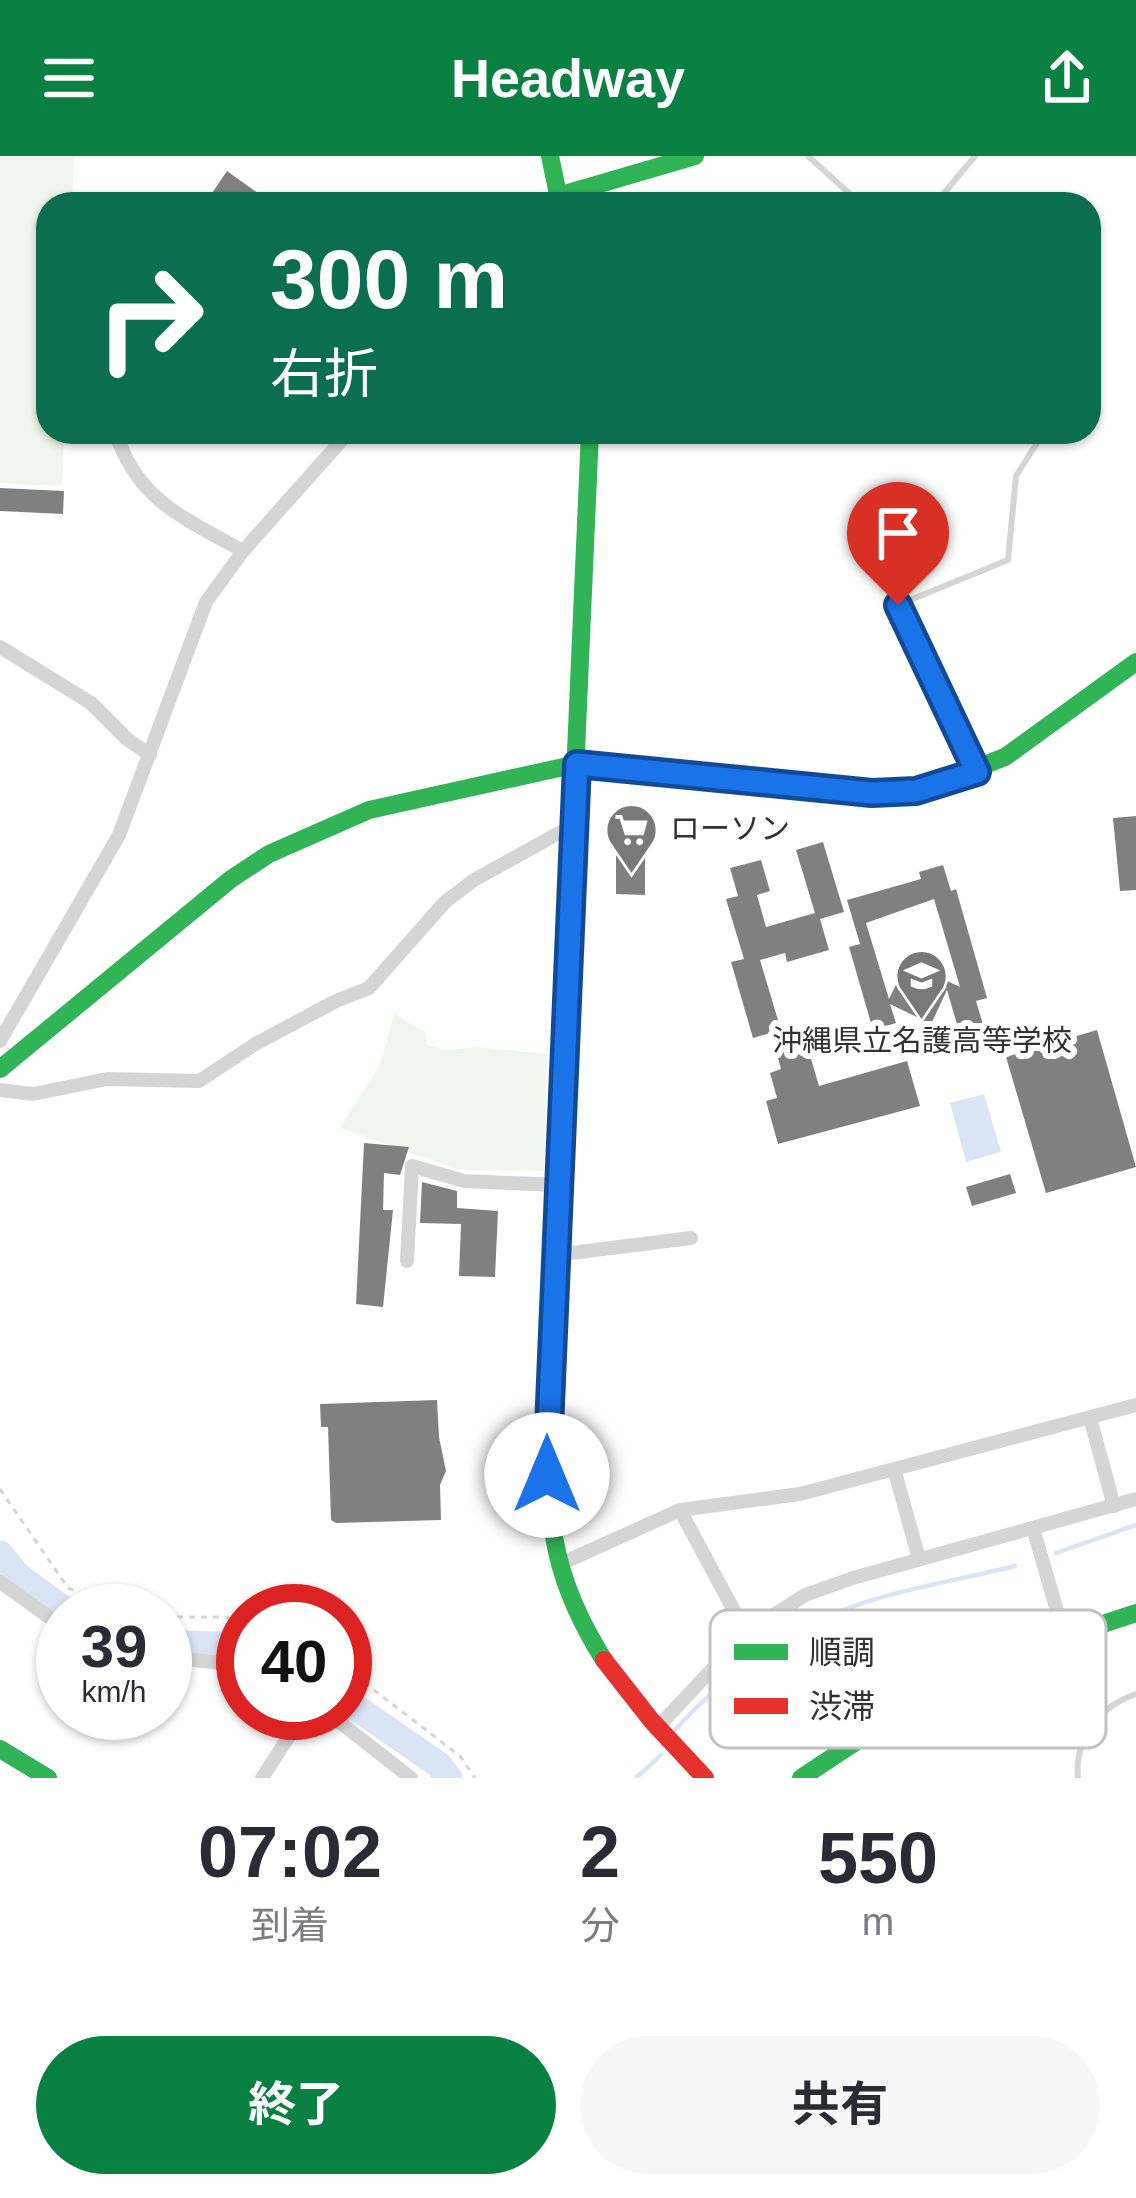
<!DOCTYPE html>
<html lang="ja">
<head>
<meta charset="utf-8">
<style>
	body { margin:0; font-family:Arial,"Noto Sans JP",sans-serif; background:#f7f7f7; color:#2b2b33; height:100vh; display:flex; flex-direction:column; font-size:45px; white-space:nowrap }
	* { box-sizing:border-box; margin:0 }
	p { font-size:39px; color:#7c7c81 }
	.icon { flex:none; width:66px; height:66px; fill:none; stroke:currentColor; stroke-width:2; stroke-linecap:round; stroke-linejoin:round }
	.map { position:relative; height:1622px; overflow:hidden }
	.sheet { display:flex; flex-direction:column; background:#fff; flex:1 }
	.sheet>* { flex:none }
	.guide { position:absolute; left:36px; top:36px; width:1065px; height:252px; border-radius:36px; box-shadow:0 3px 9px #0004; background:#0b6e4f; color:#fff; overflow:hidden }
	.speed { position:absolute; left:36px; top:1428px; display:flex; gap:24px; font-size:60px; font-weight:700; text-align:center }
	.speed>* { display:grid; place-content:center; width:156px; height:156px; border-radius:50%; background:#fff; box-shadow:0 3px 9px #0004; line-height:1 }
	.speed small { font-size:30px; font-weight:400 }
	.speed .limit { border:18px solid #d22; background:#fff; color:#111 }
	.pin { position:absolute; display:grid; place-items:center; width:102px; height:102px; color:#fff; margin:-123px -51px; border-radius:50% 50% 50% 0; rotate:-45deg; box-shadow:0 0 12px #0007 }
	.pin .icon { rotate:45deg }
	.me { position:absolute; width:132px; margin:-66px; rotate:0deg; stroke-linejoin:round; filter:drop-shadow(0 0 9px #0008) }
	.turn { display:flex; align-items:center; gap:42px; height:252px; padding:0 36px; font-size:54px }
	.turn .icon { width:156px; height:156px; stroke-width:2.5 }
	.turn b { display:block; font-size:84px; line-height:102px }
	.eta { display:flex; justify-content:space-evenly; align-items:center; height:204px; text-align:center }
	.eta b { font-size:72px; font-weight:700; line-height:84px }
	.button { display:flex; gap:24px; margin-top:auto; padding:24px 36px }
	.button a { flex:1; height:138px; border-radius:72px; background:#0b8043; color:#fff; font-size:48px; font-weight:700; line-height:138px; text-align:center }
	.button a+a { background:#f7f7f7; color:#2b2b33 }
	header { display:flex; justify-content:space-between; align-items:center; height:156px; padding:0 36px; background:#0b8043; color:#fff; font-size:54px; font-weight:700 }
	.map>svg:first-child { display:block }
	.green { fill:#f0f6ed }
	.water { fill:#dbe4f4 }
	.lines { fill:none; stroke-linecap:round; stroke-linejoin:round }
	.stream { stroke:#dbe4f4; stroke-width:4.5 }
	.river { stroke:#dbe4f4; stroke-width:27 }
	.building { fill:#808080; fill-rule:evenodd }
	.path { stroke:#d5d5d5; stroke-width:3; stroke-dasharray:6 6; stroke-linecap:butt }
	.lane { stroke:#d5d5d5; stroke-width:6 }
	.street { stroke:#d5d5d5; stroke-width:14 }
	.fast { stroke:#30b455; stroke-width:18 }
	.jam { stroke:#e5322d; stroke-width:18 }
	.route-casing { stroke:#114b97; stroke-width:30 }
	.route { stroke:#1a73e8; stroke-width:21 }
	.labels { text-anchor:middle; stroke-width:12; stroke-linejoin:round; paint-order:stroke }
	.poi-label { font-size:30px; fill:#313131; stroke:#fff; text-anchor:start }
	.key { fill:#fff; stroke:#c1c1c1; stroke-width:3 }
	.key-label { font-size:33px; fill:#313131 }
</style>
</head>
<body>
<header><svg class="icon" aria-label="menu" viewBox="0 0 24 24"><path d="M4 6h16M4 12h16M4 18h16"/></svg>Headway<svg class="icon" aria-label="share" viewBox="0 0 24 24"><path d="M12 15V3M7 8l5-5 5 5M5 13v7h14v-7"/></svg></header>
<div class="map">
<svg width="1136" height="1622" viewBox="0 0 1136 1622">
	<rect width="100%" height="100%" fill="#fff"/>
	<path class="green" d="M 0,0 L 74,0 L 72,48 L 48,48 L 48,276 L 64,276 L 62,330 L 0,327 Z
		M 394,858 L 425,876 L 427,889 L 446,894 L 477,891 L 547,898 L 544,1015 L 460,1014 L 340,972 L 380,909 Z"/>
	<path class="water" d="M 984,938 L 1001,996 L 966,1006 L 950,947 Z"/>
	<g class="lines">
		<path class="stream" d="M 1056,1397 L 1136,1369
			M 675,1574 C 723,1520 791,1471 860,1448 C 909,1431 964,1423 1015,1410
			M 636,1622 L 661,1599"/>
		<path class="river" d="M 0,1398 L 19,1421 L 66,1455
			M 165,1487 L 243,1490
			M 345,1544 L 439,1609 L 449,1622"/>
	</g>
	<path class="building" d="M 227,15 L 273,48 L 227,48 L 212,37 Z
		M 0,332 L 64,335 L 63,358 L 0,355 Z
		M 1136,660 L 1136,734 L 1120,735 L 1113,662 Z
		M 823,686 L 844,756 L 820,763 L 829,794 L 787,806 L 785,797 L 760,804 L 781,874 L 753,882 L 731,806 L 744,803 L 726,743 L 738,740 L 730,712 L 761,704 L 770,735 L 757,739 L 766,771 L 815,757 L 796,694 Z
		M 616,700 L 645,700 L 645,739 L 616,738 Z
		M 943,709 L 951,735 L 956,733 L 987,842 L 976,845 L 988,885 L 964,892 L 947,834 L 931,868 L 890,848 L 896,867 L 873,874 L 849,791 L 860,788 L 847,744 L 921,723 L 919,716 ZM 934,743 L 960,831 L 907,806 L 889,843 L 866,767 Z
		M 802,872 L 819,930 L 907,905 L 920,950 L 778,988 L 766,945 L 777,942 L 770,917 L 781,913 L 772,881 Z
		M 1097,874 L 1136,1011 L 1046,1037 L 1006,901 Z
		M 364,987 L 409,991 L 400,1019 L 384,1017 L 383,1054 L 393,1054 L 383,1151 L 356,1148 Z
		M 1010,1018 L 1016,1037 L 972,1050 L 966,1031 Z
		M 422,1026 L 457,1035 L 457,1052 L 498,1055 L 495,1121 L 459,1120 L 461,1068 L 420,1067 Z
		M 437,1244 L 439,1281 L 446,1315 L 440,1329 L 441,1364 L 336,1367 L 331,1364 L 328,1271 L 321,1271 L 320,1248 Z"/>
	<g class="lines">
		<path class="path" d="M 0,1333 L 68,1432 L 125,1455
			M 165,1461 L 223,1461 L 243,1465
			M 345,1512 L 460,1600 L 475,1622"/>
		<path class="lane" d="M 808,0 L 861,48
			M 935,48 L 975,0
			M 976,613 L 898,449 L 1008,404 L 1016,320 L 1044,276
			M 1078,1622 C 1074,1582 1100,1550 1136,1538"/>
		<path class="street" d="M 533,48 L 558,40
			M 115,276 C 139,346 183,361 243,395
			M 0,491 L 91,547 L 127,583 L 150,599
			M 0,885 L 119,679 L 206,446 L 243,395 L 349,276
			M 0,934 L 33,938 L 107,923 L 199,925 L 257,887 L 336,845 L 369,832 L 445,746 L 474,724 L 575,668
			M 555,1099 L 691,1082
			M 407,1105 L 412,1010 L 464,1025 L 558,1029
			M 1090,1262 L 1114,1350
			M 895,1316 L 919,1403
			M 680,1354 L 746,1477 L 805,1439 L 853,1422 L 1136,1343
			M 1033,1372 L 1064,1479
			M 558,1409 L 680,1354 L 800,1338 L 1136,1249
			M 0,1426 L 63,1471
			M 165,1501 L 243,1509
			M 328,1557 L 411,1622
			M 656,1573 L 746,1477
			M 262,1622 L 304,1557"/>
		<path class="fast" d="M 550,0 L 560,48
			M 558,40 L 695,0
			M 590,276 L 546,1281 C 549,1373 554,1425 604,1504
			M 0,913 L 231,723 L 269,698 L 369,654 L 577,608 L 872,637 L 930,630 L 1005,601 L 1136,506
			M 0,1593 L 48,1622
			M 801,1622 L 928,1538 L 1001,1502 L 1136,1457"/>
		<path class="jam" d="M 604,1504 L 651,1564 L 705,1622"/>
	</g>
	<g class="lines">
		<defs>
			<path id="route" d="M 547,1319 L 577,608 L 872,637 L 916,635 L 977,616 L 898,449"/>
		</defs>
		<use href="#route" class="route-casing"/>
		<use href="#route" class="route"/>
	</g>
	<defs>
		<symbol id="supermarket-pin" viewBox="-11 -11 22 30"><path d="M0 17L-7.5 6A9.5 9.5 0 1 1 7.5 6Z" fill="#797979" stroke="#fff"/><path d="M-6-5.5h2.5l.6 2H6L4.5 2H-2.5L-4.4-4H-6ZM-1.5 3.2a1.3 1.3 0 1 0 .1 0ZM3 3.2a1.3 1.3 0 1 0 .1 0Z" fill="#fff"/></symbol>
		<symbol id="school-pin" viewBox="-11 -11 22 30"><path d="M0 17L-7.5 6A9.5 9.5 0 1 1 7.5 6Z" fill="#797979" stroke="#fff"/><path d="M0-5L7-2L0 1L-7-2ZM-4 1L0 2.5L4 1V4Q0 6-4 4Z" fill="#fff"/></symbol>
	</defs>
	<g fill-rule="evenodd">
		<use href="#supermarket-pin" x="602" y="644" width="59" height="81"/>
		<use href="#school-pin" x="892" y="790" width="59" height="81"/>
	</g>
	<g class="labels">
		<g class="poi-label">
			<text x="670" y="683">ローソン</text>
			<text x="922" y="895" text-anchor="middle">沖縄県立名護高等学校</text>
		</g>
	</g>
	<rect x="710" y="1454" width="396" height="138" rx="18" class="key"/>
	<rect x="734" y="1488" width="54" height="16" fill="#30b455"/>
	<rect x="734" y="1542" width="54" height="16" fill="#e5322d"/>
	<g class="key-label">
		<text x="809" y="1508">順調</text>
		<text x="809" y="1562">渋滞</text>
	</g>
</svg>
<div class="speed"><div>39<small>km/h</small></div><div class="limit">40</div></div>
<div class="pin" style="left:898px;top:449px;background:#d93025"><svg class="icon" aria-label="arrive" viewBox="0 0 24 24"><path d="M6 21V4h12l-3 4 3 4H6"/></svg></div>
<svg class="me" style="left:547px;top:1319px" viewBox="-20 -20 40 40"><circle r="19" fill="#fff"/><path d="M0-13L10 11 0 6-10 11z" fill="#1a73e8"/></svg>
<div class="guide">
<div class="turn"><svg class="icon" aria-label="right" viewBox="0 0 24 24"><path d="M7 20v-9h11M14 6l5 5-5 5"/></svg><div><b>300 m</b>右折</div></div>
</div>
</div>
<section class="sheet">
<div class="eta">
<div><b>07:02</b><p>到着</p></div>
<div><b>2</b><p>分</p></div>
<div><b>550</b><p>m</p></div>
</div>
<div class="button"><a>終了</a><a>共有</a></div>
</section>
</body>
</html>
